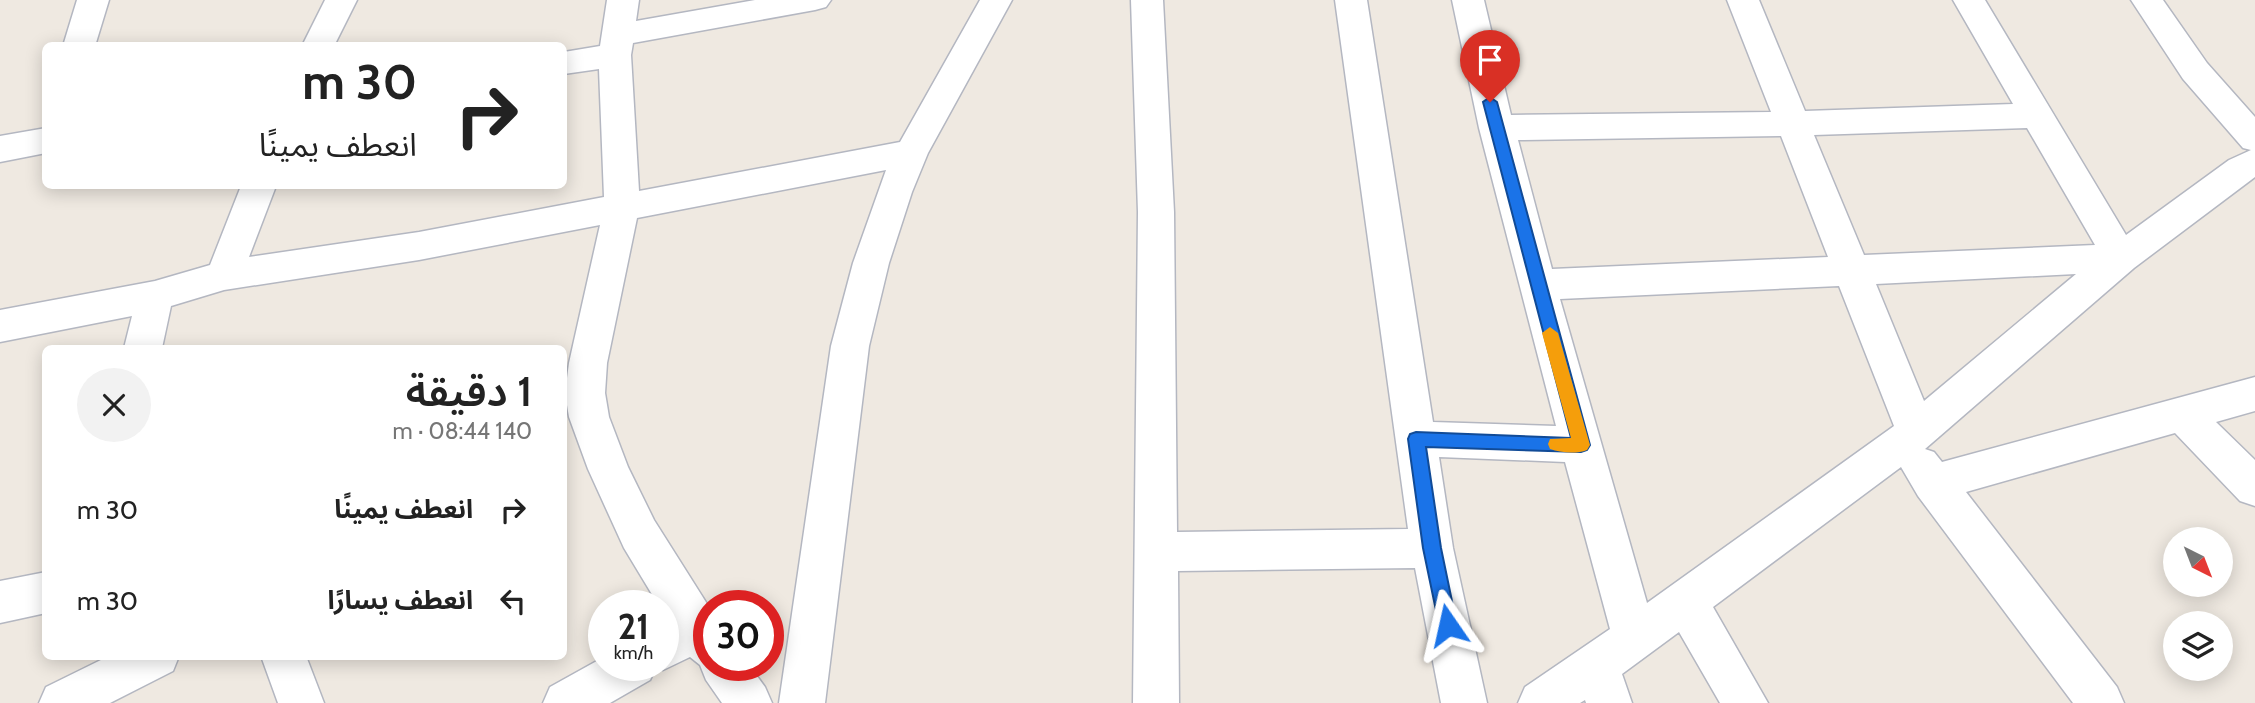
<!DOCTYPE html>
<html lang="ar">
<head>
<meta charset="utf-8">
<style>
	body { margin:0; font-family:Cabin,"Noto Sans Arabic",sans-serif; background:#f2f2f2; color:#222; direction:rtl; height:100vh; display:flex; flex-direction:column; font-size:26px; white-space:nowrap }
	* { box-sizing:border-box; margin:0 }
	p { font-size:23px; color:#767676 }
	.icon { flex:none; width:38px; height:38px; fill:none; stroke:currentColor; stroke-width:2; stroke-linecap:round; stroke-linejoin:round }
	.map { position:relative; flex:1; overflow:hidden; direction:ltr }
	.panel { position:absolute; left:42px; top:345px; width:525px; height:315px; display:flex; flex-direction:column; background:#fff; border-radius:10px; box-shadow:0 4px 18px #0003; direction:rtl }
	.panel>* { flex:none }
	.hud { position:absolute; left:42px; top:42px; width:525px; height:147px; border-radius:10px; box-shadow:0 4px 18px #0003; direction:rtl; background:#fff; color:#222; overflow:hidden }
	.needle { width:46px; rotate:138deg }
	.controls { position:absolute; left:2163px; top:527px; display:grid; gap:14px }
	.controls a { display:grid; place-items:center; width:70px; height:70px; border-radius:50%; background:#fff; box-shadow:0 4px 18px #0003; font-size:35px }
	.speed { position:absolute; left:588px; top:590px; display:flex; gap:14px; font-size:35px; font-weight:700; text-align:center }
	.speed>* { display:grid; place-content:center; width:91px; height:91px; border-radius:50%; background:#fff; box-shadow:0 4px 18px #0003; line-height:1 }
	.speed small { font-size:18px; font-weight:400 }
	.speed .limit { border:10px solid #d22; background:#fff; color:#111 }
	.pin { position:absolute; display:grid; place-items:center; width:60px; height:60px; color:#fff; margin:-72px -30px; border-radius:50% 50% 50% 0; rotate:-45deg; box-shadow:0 0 7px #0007 }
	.pin .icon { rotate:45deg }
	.me { position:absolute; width:77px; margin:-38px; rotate:349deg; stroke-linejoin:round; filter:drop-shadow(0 0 5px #0008) }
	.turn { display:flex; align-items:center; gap:24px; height:147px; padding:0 35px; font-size:32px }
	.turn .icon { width:91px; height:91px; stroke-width:2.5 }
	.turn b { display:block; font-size:49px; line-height:60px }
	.round { display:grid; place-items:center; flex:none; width:74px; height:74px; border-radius:37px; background:#f2f2f2 }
	.headline { display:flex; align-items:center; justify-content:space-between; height:119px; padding:0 35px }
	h1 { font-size:42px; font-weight:600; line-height:52px }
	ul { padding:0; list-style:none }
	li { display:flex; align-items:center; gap:21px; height:91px; padding:0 35px }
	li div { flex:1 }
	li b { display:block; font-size:26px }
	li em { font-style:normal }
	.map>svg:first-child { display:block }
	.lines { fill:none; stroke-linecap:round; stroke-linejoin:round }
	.minor-casing { stroke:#b4b7c1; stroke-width:3 }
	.minor { fill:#fff; fill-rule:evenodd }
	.route { fill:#1a73e8; stroke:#114b97; stroke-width:2 }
	.slow { fill:#f59e0b }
</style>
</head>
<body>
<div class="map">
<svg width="2255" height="703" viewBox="0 0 2255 703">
	<rect width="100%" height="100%" fill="#efe9e1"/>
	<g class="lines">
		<defs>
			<path id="minor" d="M 77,0 L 109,0 L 95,46 L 63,46 Z
				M 325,0 L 357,0 L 334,46 L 302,46 Z
				M 607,0 L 639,0 L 636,21 L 755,0 L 831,0 L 826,7 L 815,10 L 633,43 L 631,55 L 639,191 L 900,142 L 980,0 L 1012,0 L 928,153 L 912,192 L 889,263 L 869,346 L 825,703 L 779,703 L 831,346 L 853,263 L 886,170 L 637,218 L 607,363 L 605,393 L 609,417 L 628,467 L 654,520 L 709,607 L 709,665 L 749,665 L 765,687 L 772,703 L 722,703 L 706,680 L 700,665 L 690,657 L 663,670 L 656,667 L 650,680 L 610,703 L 543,703 L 550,687 L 604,657 L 604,665 L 663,665 L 663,624 L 669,622 L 663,613 L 663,606 L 659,606 L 624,548 L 588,469 L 569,417 L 565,393 L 569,363 L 600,225 L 419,260 L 224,290 L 171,306 L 162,348 L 124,348 L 132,316 L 0,342 L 0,310 L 155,281 L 210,265 L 241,186 L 276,186 L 249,257 L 419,232 L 604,197 L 599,69 L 564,74 L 564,52 L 600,46 Z
				M 1131,0 L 1163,0 L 1174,212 L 1177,532 L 1408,529 L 1335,0 L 1367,0 L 1433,422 L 1556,426 L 1479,128 L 1452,0 L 1484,0 L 1511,115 L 1771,112 L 1727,0 L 1759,0 L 1805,111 L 2013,104 L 1953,0 L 1985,0 L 2126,235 L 2229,160 L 2251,150 L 2243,148 L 2183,79 L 2131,0 L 2163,0 L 2207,63 L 2255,117 L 2255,177 L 2134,268 L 1925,449 L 1934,452 L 1942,462 L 2255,377 L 2255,411 L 2216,422 L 2255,460 L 2255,506 L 2240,501 L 2175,433 L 1966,492 L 2117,687 L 2124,703 L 2073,703 L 1918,496 L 1901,467 L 1713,607 L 1768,703 L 1720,703 L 1679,632 L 1622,674 L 1632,703 L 1586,703 L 1585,700 L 1580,703 L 1518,703 L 1525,687 L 1610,629 L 1565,462 L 1439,457 L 1453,548 L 1487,703 L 1441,703 L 1415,568 L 1178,571 L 1179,703 L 1133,703 L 1138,212 ZM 2027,128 L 2095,245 L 1864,255 L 1814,135 ZM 1781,136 L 1828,257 L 1552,269 L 1518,140 ZM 2076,274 L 1924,401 L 1876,284 ZM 1839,286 L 1894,426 L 1647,603 L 1560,299 Z
				M 46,128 L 46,153 L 0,162 L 0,136 Z
				M 46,572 L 46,613 L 0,623 L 0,581 Z
				M 109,656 L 179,656 L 173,671 L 110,703 L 39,703 L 46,687 Z
				M 261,656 L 306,656 L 324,703 L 278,703 Z"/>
		</defs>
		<use href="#minor" class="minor-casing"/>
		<use href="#minor" class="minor"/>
	</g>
	<path class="route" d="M 1490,97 L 1497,102 L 1590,445 L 1587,450 L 1581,452 L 1426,447 L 1441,548 L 1457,625 L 1454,631 L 1448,634 L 1441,631 L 1439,625 L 1423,548 L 1408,439 L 1410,434 L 1416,432 L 1571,438 L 1483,102 Z"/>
	<path class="slow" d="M 1550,327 L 1558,333 L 1590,445 L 1587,450 C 1577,454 1561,453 1550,449 L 1548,444 L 1550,439 L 1571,438 L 1542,333 Z"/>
</svg>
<div class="controls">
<a><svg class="needle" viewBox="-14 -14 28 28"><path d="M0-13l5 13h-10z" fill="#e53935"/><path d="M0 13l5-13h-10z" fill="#767676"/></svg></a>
<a><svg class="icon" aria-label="layers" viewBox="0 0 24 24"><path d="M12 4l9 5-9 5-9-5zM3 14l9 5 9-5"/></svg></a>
</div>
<div class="speed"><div>21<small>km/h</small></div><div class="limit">30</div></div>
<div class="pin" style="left:1490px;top:102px;background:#d93025"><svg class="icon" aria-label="arrive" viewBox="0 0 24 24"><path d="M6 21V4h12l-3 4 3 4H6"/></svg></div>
<svg class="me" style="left:1448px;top:625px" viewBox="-20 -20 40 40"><path d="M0-17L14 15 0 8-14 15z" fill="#1a73e8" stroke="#fff" stroke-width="4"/></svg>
<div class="hud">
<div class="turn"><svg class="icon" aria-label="right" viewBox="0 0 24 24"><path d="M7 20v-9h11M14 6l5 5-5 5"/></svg><div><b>30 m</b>انعطف يمينًا</div></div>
</div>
<section class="panel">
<div class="headline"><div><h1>1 دقيقة</h1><p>140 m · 08:44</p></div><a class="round"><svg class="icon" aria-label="close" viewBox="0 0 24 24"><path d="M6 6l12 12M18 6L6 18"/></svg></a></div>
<ul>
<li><svg class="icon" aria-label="right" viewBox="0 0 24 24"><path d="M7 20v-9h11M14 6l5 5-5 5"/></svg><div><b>انعطف يمينًا</b></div><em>30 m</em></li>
<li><svg class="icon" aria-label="left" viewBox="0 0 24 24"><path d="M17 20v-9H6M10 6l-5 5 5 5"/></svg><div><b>انعطف يسارًا</b></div><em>30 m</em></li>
</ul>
</section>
</div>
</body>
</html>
